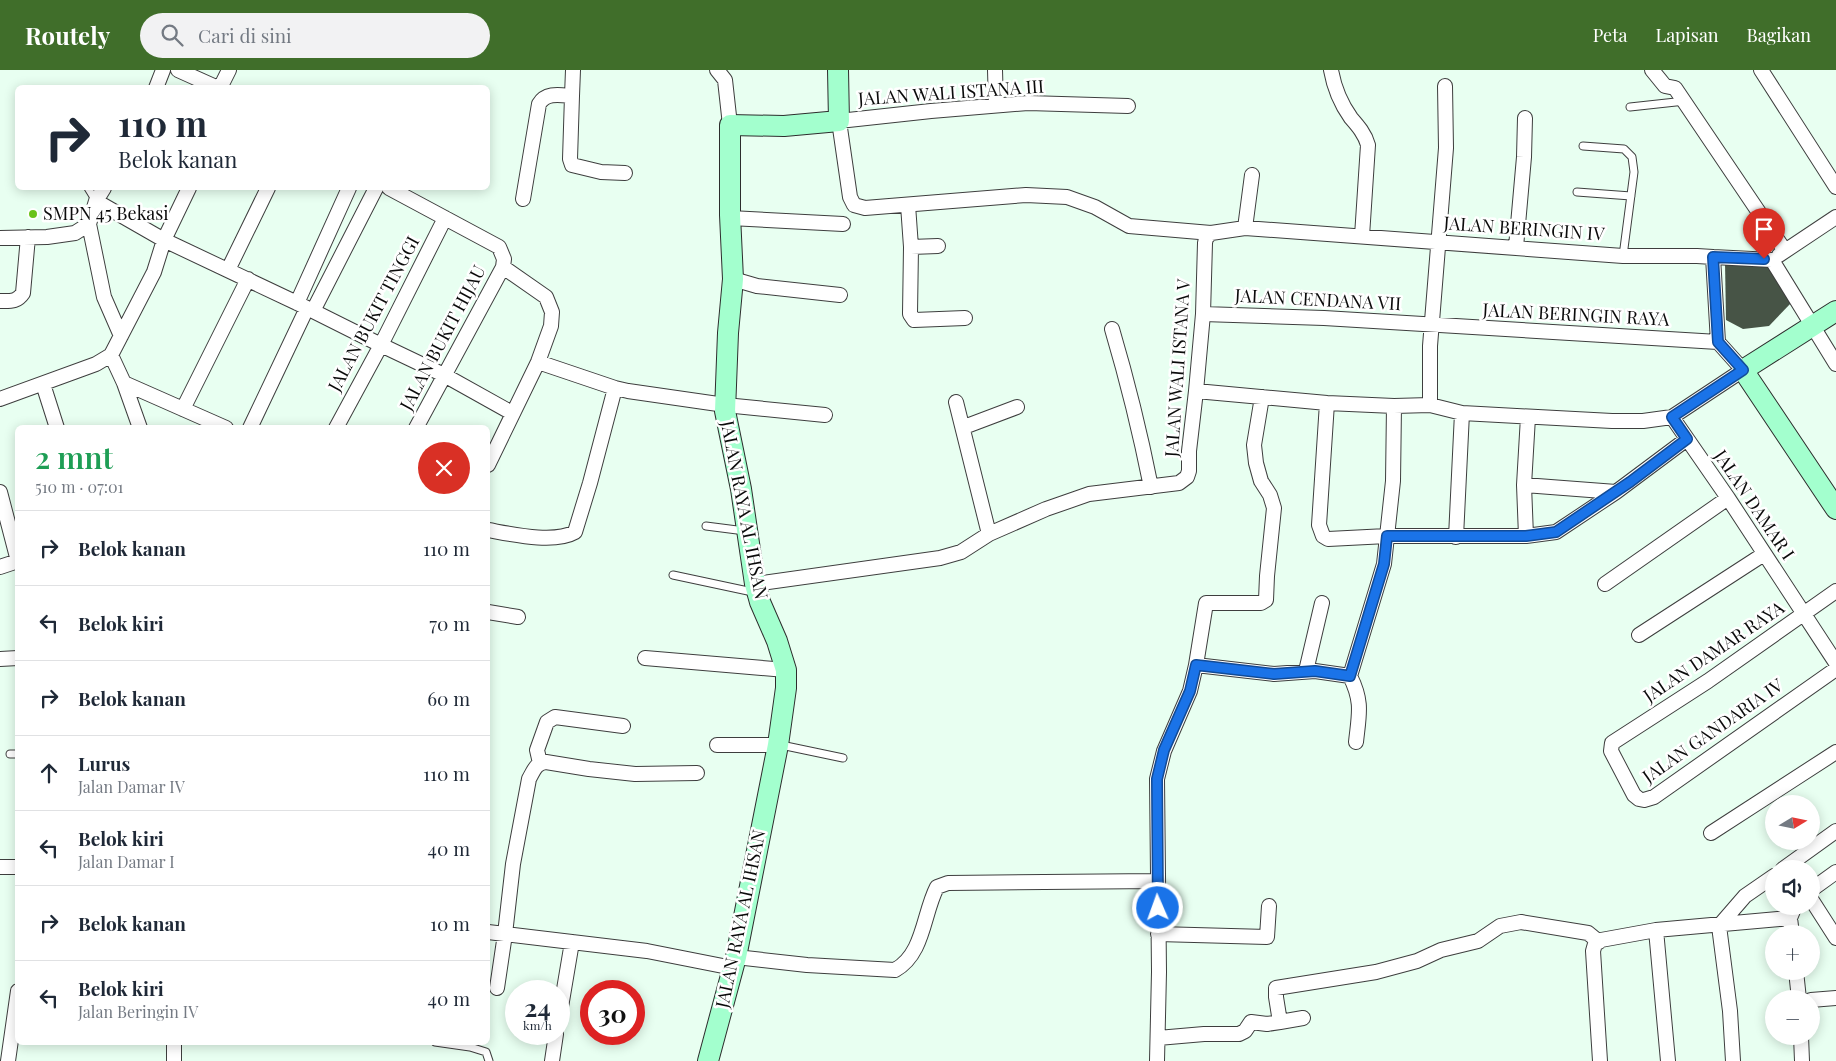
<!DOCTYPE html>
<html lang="id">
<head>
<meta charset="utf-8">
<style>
	body { margin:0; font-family:"Playfair Display",serif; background:#f2f2f3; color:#1f2937; height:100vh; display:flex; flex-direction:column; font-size:19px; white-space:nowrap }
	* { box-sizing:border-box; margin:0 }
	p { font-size:16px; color:#747a83 }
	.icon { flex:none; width:28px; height:28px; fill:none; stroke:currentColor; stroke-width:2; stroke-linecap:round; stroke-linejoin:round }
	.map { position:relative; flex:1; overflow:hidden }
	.side { position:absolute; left:15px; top:355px; width:475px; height:620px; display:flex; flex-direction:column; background:#fff; border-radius:8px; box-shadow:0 2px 12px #0003 }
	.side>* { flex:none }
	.guide { position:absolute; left:15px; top:15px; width:475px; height:105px; border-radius:8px; box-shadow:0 2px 12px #0003; background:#fff; color:#1f2937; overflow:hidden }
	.needle { width:32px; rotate:80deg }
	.fabs { position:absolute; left:1765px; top:725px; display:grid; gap:10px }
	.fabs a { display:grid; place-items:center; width:55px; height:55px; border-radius:50%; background:#fff; box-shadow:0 2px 12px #0003; font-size:25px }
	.speed { position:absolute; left:505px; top:910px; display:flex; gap:10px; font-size:25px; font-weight:700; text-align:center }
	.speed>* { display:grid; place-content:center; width:65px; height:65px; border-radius:50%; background:#fff; box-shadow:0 2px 12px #0003; line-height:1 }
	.speed small { font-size:12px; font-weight:400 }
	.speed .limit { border:8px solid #d22; background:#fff; color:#111 }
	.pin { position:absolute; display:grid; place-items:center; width:42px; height:42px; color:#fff; margin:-51px -21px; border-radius:50% 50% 50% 0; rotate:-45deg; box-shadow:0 0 5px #0007 }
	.pin .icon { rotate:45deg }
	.me { position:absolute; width:55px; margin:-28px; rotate:358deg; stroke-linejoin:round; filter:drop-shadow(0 0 4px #0008) }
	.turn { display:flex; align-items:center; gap:18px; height:105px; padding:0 20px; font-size:22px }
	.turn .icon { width:65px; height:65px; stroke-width:2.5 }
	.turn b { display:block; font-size:35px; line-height:42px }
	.round { display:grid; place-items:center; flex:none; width:52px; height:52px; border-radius:26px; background:#f2f2f3 }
	.summary { display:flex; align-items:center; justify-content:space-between; height:85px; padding:0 20px }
	h1 { font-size:30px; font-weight:600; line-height:38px; color:#1e9e55 }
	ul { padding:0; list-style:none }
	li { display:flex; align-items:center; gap:15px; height:75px; padding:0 20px; border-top:1px solid #e0e1e3 }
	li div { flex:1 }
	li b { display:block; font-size:19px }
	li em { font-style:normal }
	header { display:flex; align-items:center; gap:30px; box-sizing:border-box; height:70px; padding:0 25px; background:#406e2a; color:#fff }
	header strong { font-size:24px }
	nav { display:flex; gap:28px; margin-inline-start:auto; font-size:18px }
	.search { width:350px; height:45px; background:#f2f2f3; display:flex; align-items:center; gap:12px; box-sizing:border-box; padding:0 18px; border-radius:28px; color:#747a83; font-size:19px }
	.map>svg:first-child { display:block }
	.building { fill:#475446 }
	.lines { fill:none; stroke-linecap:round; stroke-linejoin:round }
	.lane-casing { stroke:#3e3e3e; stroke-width:9 }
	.street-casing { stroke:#3e3e3e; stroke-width:16 }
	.secondary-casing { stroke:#2d2d2d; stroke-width:22 }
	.lane { stroke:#fff; stroke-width:7 }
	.street { stroke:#fff; stroke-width:14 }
	.secondary { stroke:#a3ffce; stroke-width:20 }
	.route-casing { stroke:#114b97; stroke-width:12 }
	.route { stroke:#1a73e8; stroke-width:9 }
	.poi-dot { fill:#69c31a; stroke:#fff; stroke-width:2 }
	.labels { text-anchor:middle; stroke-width:5; stroke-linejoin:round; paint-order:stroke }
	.street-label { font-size:18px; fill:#0b0b0b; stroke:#fff }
	.poi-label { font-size:18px; fill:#0b0b0b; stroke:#fff; text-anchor:start }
</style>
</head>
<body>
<header>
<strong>Routely</strong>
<div class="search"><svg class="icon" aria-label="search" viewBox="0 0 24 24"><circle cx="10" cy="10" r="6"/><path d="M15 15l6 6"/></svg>Cari di sini</div>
<nav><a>Peta</a><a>Lapisan</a><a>Bagikan</a></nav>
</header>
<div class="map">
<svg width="1836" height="991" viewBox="0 0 1836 991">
	<rect width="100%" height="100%" fill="#e8fff1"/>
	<path class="building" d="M 1767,191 L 1792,232 L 1769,256 L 1743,259 L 1726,250 L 1725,192 Z"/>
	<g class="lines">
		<defs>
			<path id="lane" d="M 1630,37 L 1685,31
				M 1583,76 L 1624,79 L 1632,87 L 1634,102 L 1623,186
				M 88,118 L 96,131
				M 1577,122 L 1631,126
				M 706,456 L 745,461
				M 673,505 L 748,521
				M 781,675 L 843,688
				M 10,684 L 18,684
				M 435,972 L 470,977 L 486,982 L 489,991"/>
			<path id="street" d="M 178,0 L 218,18
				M 717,0 L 725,10 L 730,55
				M 995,0 L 996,35
				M 1331,0 C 1334,17 1341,34 1351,48 C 1358,56 1365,64 1368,75 L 1362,166
				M 1652,0 L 1665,16 L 1675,18 L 1785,181
				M 1761,0 L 1836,117
				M 156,18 L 163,0
				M 220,18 L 229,0
				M 572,26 L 570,89 L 572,95 L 601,102 L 625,103
				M 1128,36 L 1028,33 L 931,41 L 839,51 L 850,127 L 854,135 L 865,138 L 1026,125 L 1067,127 L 1095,137 L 1129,156 L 1211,163 L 1245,158 L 1623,186 L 1697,186 L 1713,187 L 1718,272 L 1743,300 L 1672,347 L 1643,351 L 1612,351 L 1462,343 L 1430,335 L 1394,336 L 1327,333 L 1196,321
				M 104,118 L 96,131 L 89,154 L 104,227 L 121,266
				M 389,118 L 499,177 L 504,189 L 503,197 L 546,227 L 552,242 L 551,256 L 538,292 L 488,395
				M 523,129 L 539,34 C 546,22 560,25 572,26 L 573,0
				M 96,131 L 164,170 L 297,233 L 381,275 L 444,305 L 512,343
				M 908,135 L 911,177 L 910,244 L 914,250 L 965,248
				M 730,148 L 843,154
				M 1245,158 L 1252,105
				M 0,168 L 47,167 L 75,163 L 89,154
				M 911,177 L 938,176
				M 1516,177 L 1524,87 L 1525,48
				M 1779,185 L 1836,147
				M 1713,187 L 1772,190
				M 1772,190 L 1836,294
				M 228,200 L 268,118
				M 733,209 L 757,216 L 840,225
				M 0,231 C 11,231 17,232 23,223 L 28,167
				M 297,233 L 349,118
				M 313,241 L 376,118
				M 1203,244 L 1324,248 L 1718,272
				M 1112,259 C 1128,313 1140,362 1151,417
				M 111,285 L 154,202 L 164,170 L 189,118
				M 111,285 L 124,313 L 140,358
				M 538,292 L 615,318 L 628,321 L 725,335 L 825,345
				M 124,313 L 226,358
				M 43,314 L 57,358
				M 0,329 L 96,294 L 111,285
				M 956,332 L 989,464
				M 1327,333 L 1319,455 L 1323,466 L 1328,469 L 1387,466 L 1526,466 L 1556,462 L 1616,422
				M 1430,335 L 1430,276 L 1446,78 L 1445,16
				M 183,339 L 248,209
				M 1672,347 L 1728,428 L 1836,593
				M 964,357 L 1017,337
				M 250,358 L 307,238
				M 336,358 L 381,275 L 445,148
				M 416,358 L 503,197
				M 1524,415 L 1616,422 L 1687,369
				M 0,422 L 18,491 L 0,497
				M 488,460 C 511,464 554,474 575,462 L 590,413 L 615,318
				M 1526,466 L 1524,415 L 1528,347
				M 1456,467 L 1462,343
				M 755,514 L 940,488 L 961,482 L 989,464 L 1046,439 L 1089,424 L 1179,413 L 1187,407 L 1189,401 L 1189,381 L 1196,321 L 1203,244 L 1205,173 L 1206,168 L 1211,163
				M 1605,514 L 1728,428
				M 1836,521 L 1708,611 L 1612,673 L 1611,681 L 1634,725 L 1639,729 L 1644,730 L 1654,727 L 1836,599
				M 488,542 L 518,547
				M 1639,565 L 1764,484
				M 645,588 L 786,600
				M 0,589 L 18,588
				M 1196,595 L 1274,604 L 1315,601 L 1350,606 L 1384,494 L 1393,411 L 1394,336
				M 1306,601 L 1322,533
				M 1350,606 C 1363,632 1359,644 1356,672
				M 717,675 L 778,675
				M 540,693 L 537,680 L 547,652 L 555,647 L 623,656
				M 1711,763 L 1836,682
				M 0,797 L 18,797
				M 1783,799 L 1836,761
				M 1811,820 L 1836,802
				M 1811,829 L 1836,868
				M 1656,860 L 1668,991
				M 488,862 L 647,881 L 733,898
				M 1158,864 L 1267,867 L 1269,836
				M 1792,864 L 1790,848 L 1795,836
				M 736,887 L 807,895 L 895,900 C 924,884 923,844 937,817 L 948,813 L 1157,811
				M 1796,901 L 1799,929
				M 497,918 L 505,864 L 513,794 L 529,709 C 534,700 536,693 546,692 L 589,699 L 635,704 L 697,703
				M 1811,930 L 1836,928
				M 559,949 L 572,872
				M 1280,952 L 1303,948
				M 1801,966 L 1802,991
				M 1158,968 L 1204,964 L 1239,964 L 1245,961 L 1251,952 L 1267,954 L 1280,952 L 1276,927 L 1276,918 L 1376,902 L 1417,891 L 1441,880 L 1478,871 L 1500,856 L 1521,852 L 1588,863 L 1599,872
				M 8,991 L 18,921
				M 174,991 L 174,972
				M 552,991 L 556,964
				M 1157,991 L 1159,902 L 1157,709 L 1164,681 L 1190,621 L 1196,595 L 1206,533 L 1261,533 L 1266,530 L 1267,506 L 1274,438 L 1270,425 L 1261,411 L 1256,393 L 1254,375 L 1262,327
				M 1600,991 L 1593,881 L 1595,874 L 1601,870 L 1656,860 L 1790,848
				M 1733,991 L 1730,941 L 1719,856 L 1745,826 L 1774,806"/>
			<path id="secondary" d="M 1836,241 L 1743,300 L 1836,439
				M 708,991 L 736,887 L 778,675 L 786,618 L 786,600 L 777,571 L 760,532 L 755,514 L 741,419 L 725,341 L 728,263 L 733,209 L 730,145 L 730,55 L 784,56 L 839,51 L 838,0"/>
		</defs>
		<use href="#lane" class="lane-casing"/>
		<use href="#street" class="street-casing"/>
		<use href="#secondary" class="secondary-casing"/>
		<use href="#lane" class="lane"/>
		<use href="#street" class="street"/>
		<use href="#secondary" class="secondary"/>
	</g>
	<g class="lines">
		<defs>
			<path id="route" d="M 1158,838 L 1157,709 L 1164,680 L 1190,621 L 1196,595 L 1274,604 L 1315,601 L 1350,606 L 1384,494 L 1387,466 L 1526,466 L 1556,462 L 1630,412 L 1687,369 L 1672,347 L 1743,300 L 1718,272 L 1713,187 L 1764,189"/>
		</defs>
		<use href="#route" class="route-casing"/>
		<use href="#route" class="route"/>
	</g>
	<circle class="poi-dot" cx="33" cy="144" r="5"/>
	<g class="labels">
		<g class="street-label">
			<text transform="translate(951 23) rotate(-4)" y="6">JALAN WALI ISTANA III</text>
			<text transform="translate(1524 159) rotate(4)" y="6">JALAN BERINGIN IV</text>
			<text transform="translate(1318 230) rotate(3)" y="6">JALAN CENDANA VII</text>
			<text transform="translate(374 244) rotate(-62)" y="6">JALAN BUKIT TINGGI</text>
			<text transform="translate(1576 245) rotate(3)" y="6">JALAN BERINGIN RAYA</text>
			<text transform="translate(443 268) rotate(-62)" y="6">JALAN BUKIT HIJAU</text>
			<text transform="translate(1178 298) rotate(-86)" y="6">JALAN WALI ISTANA V</text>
			<text transform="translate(1754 435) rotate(56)" y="6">JALAN DAMAR I</text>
			<text transform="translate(744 440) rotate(79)" y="6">JALAN RAYA AL IHSAN</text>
			<text transform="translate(1714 582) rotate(-34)" y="6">JALAN DAMAR RAYA</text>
			<text transform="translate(1713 661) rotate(-35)" y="6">JALAN GANDARIA IV</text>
			<text transform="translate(741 849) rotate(-78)" y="6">JALAN RAYA AL IHSAN</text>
		</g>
		<g class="poi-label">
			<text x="43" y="150">SMPN 45 Bekasi</text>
		</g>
	</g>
</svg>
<div class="fabs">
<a><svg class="needle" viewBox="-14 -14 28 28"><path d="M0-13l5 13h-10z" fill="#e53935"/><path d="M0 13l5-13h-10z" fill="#747a83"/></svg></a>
<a><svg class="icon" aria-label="sound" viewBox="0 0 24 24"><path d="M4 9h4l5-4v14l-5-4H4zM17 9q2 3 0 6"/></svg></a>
<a>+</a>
<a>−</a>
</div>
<div class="speed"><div>24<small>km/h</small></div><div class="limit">30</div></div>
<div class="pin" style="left:1764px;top:189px;background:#d93025"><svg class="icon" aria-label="arrive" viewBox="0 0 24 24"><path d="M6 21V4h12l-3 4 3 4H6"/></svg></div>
<svg class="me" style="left:1158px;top:838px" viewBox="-20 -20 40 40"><circle r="17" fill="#1a73e8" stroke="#fff" stroke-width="3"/><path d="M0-11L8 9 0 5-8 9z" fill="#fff"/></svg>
<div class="guide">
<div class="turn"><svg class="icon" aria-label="right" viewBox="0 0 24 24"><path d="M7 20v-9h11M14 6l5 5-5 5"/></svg><div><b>110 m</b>Belok kanan</div></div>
</div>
<section class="side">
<div class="summary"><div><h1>2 mnt</h1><p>510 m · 07:01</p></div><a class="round" style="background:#d93025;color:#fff"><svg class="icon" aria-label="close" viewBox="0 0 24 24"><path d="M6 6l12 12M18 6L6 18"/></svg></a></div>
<ul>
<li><svg class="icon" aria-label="right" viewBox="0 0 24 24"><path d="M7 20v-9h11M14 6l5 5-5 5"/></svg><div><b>Belok kanan</b></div><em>110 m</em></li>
<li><svg class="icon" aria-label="left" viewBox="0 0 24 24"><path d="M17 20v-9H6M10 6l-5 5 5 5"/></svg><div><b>Belok kiri</b></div><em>70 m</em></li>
<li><svg class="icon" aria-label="right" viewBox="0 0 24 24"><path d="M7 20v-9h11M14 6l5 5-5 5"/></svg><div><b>Belok kanan</b></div><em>60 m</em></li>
<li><svg class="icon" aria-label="ahead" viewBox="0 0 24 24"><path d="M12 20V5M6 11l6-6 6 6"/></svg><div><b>Lurus</b><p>Jalan Damar IV</p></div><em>110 m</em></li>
<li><svg class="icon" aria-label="left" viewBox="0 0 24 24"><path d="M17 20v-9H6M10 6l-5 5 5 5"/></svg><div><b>Belok kiri</b><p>Jalan Damar I</p></div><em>40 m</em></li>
<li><svg class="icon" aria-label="right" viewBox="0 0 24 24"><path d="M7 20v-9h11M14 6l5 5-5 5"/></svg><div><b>Belok kanan</b></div><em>10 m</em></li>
<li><svg class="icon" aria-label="left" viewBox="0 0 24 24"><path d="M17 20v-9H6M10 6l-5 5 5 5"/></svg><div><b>Belok kiri</b><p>Jalan Beringin IV</p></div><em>40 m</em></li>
</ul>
</section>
</div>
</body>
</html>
